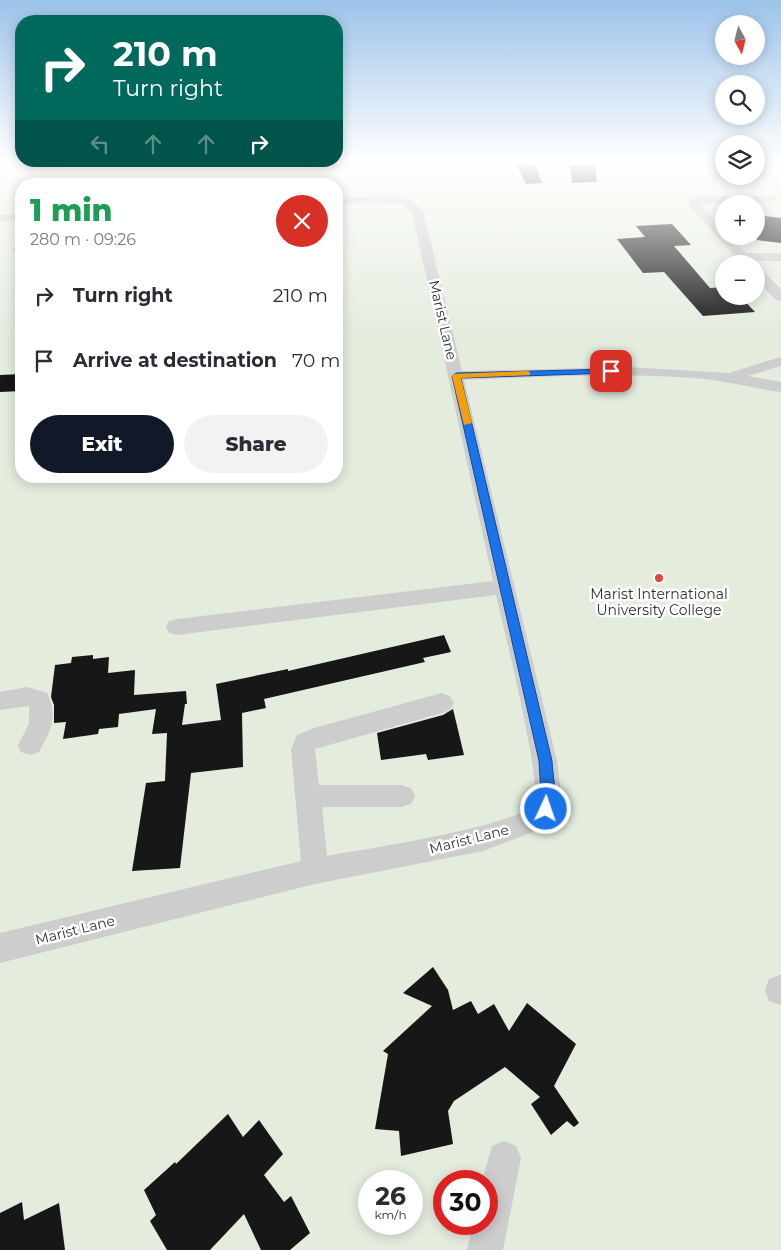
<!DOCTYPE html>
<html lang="en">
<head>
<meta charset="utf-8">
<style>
	body { margin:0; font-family:Montserrat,sans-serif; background:#f2f2f3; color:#2b2b33; height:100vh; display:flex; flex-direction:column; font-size:19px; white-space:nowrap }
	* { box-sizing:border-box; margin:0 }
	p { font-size:16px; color:#7c7c81 }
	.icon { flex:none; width:28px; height:28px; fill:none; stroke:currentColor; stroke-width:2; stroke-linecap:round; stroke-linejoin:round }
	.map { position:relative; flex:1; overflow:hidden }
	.panel { position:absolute; left:15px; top:178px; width:328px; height:305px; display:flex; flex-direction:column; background:#fff; border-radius:20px; box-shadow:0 2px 12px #0003 }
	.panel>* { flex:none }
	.banner { position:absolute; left:15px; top:15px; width:328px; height:152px; border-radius:20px; box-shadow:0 2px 12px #0003; background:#00695c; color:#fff; overflow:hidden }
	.needle { width:32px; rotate:173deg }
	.tools { position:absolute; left:715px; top:15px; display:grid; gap:10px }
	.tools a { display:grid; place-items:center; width:50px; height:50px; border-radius:50%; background:#fff; box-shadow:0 2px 12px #0003; font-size:25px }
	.speed { position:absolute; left:358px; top:1170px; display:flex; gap:10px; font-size:25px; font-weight:700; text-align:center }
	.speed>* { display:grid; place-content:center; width:65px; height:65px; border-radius:50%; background:#fff; box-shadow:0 2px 12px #0003; line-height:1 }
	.speed small { font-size:12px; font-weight:400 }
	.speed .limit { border:8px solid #d22; background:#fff; color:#111 }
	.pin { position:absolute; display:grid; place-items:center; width:42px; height:42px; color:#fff; margin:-21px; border-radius:10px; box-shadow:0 2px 8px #0006 }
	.me { position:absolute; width:55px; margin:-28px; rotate:3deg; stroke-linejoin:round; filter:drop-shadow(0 0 4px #0008) }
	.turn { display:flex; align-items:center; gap:18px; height:105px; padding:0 15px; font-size:22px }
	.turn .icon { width:65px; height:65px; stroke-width:2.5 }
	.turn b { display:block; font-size:35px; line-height:42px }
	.lanes { display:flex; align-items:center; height:48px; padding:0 15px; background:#0003; justify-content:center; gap:25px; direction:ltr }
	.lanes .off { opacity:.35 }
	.round { display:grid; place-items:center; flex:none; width:52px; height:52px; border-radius:26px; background:#f2f2f3 }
	.overview { display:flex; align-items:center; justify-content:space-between; height:85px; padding:0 15px }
	h1 { font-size:30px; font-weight:800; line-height:38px; color:#1e9e55 }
	.action { display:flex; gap:10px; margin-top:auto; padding:10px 15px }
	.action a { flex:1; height:58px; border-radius:30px; background:#111827; color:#fff; font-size:20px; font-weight:800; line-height:58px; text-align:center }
	.action a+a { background:#f2f2f3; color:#2b2b33 }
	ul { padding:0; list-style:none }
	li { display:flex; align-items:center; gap:15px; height:65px; padding:0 15px }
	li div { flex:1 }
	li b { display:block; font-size:19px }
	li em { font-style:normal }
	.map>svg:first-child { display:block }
	.green { fill:#e4ecde; fill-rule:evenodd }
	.building { fill:#171717 }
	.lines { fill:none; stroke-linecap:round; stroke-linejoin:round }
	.minor { fill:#cdcdcd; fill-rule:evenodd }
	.route { fill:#1a73e8; stroke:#114b97 }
	.slow { fill:#f59e0b }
	.poi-dot { fill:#e14637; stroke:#fff; stroke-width:2 }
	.labels { text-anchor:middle; stroke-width:5; stroke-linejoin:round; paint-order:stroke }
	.street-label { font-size:14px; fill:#303030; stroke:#fff }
	.poi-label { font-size:14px; fill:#303030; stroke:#fff }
</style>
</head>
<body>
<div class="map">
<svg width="781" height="1250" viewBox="0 0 781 1250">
	<rect width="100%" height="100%" fill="#fff"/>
	<path class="green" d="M 0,160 L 724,160 L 724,176 L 756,176 L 756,160 L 781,160 L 781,1250 L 0,1250 ZM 21,184 L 336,184 L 336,476 L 21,476 ZM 724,204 L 756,204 L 756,236 L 724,236 ZM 724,264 L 756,264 L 756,296 L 724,296 ZM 369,1181 L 411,1181 L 411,1224 L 369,1224 ZM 444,1181 L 486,1181 L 486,1224 L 444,1224 Z"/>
	<path class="building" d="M 514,160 L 536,166 L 542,183 L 526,184 Z
		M 570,165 L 595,166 L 597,182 L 572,183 Z
		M 756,215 L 781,218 L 781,243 L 757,240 Z
		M 672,224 L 691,245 L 674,246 L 710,288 L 724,287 L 724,296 L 740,296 L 755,312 L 703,316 L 664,272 L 643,273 L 617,239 L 645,237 L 636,226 Z
		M 21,374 L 21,391 L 0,392 L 0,375 Z
		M 444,635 L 451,652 L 423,658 L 425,662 L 264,699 L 266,708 L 242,713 L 243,767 L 191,773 L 180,868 L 132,871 L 146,783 L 165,781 L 167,733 L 152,734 L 156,709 L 119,714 L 118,727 L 99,729 L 98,734 L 63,739 L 66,722 L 54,723 L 54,705 L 51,697 L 55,665 L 71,663 L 72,657 L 93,655 L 93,659 L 109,657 L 108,673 L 135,670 L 134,695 L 186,691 L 187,704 L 185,704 L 182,725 L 221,720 L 216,684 L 288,669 L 288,671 Z
		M 453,709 L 464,755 L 428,760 L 426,754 L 381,760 L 377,733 L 443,715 Z
		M 433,967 L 448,990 L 453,1010 L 471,1001 L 478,1014 L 494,1004 L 509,1031 L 527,1003 L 576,1044 L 554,1086 L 579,1123 L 574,1127 L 567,1121 L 551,1135 L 531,1104 L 540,1097 L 505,1067 L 454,1101 L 448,1111 L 453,1144 L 401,1156 L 399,1131 L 375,1129 L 388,1054 L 383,1051 L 432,1006 L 403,993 Z
		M 228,1114 L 243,1137 L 259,1120 L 283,1154 L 264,1175 L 284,1202 L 291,1196 L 310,1233 L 290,1250 L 261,1250 L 244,1214 L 210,1250 L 167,1250 L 150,1221 L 156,1215 L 144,1190 L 175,1162 L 176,1164 Z
		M 22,1202 L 24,1220 L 59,1203 L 65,1250 L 0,1250 L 0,1213 Z"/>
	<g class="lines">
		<path class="minor" d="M 524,160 L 534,160 L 535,161 L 530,164 Z
			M 704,196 L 776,197 L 777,199 L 772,202 L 700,204 L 724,229 L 724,236 L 730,236 L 746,253 L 781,253 L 781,261 L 753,261 L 755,264 L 742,264 L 688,204 L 691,198 Z
			M 400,197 L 411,200 L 423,211 L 462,371 L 627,367 L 729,373 L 781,357 L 781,366 L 748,376 L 781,382 L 781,392 C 752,388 724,380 694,378 C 617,372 541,377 464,380 L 557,761 L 561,794 L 559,809 L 555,817 L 543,828 L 483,851 L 315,884 L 0,963 L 0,933 L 301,861 L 291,749 L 297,735 L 314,728 L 442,693 L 450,696 L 454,703 L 450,710 L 442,713 L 315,749 L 319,785 L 402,785 L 411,788 L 415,796 L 411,804 L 402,807 L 322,807 L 327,856 C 359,850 522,826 534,803 C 543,785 503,625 496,595 L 177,635 L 169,633 L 166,627 L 169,621 L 177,619 L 493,581 L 412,212 L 399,203 L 336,204 L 336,198 Z
			M 21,214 L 21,220 L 0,221 L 0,215 Z
			M 21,244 L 21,252 L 14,252 L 12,249 Z
			M 756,267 L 760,268 L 781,289 L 781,301 L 776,300 L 756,279 Z
			M 27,687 L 47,693 C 59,716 50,732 39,752 L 30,755 L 21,752 L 18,745 L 29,724 L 29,706 L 0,710 L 0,692 Z
			M 780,975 L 781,975 L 781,1005 L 769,1001 L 765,990 L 769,979 Z
			M 504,1141 L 516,1146 L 521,1158 L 503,1250 L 467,1250 L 473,1224 L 486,1224 L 486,1181 L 482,1181 L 492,1146 Z"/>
	</g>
	<linearGradient id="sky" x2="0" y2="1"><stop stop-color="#9cc3ea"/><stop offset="0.48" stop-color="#fff"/><stop offset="1" stop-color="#fff" stop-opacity="0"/></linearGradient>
	<rect width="781" height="335" fill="url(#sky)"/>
	<path class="route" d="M 611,369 L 613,370 L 613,373 L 461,378 L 552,761 C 553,778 558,798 551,814 L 546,816 L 541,814 L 539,809 L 541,794 L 539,761 L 452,376 L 456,373 Z"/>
	<path class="slow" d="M 527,371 L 530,372 L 530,375 L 461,378 L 472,423 L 464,425 L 452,376 L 453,374 Z"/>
	<circle class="poi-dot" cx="659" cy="578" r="5"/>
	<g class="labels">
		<g class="street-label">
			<text transform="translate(443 320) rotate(77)" y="5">Marist Lane</text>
			<text transform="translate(469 839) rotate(-14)" y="5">Marist Lane</text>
			<text transform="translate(75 930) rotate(-14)" y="5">Marist Lane</text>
		</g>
		<g class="poi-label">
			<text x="659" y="599">Marist International<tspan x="659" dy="16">University College</tspan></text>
		</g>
	</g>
</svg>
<div class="tools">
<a><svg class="needle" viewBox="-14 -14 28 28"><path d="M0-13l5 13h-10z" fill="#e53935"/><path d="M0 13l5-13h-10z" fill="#7c7c81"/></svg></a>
<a><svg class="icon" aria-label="search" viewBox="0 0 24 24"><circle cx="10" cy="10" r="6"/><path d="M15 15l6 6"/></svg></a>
<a><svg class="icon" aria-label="layers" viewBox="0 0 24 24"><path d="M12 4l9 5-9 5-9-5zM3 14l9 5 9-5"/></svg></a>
<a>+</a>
<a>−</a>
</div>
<div class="speed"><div>26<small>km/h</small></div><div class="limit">30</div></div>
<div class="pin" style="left:611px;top:371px;background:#d93025"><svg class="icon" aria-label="arrive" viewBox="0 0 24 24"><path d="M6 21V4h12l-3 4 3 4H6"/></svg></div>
<svg class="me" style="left:546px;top:809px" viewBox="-20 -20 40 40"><circle r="17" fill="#1a73e8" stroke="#fff" stroke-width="3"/><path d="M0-11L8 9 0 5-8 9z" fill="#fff"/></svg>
<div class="banner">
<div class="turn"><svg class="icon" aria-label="right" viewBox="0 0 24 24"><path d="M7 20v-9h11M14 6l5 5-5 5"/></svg><div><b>210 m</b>Turn right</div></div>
<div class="lanes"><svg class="icon off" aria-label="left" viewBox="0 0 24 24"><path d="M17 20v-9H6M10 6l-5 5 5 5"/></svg><svg class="icon off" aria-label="ahead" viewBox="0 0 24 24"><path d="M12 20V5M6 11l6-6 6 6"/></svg><svg class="icon off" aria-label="ahead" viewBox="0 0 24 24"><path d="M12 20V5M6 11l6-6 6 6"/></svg><svg class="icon" aria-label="right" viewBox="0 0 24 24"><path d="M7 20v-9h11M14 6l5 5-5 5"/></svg></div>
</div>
<section class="panel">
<div class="overview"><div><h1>1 min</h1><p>280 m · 09:26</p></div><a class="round" style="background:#d93025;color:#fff"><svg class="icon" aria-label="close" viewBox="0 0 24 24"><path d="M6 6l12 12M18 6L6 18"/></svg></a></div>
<ul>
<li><svg class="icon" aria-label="right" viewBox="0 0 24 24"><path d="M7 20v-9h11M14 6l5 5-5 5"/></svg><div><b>Turn right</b></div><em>210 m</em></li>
<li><svg class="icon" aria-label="arrive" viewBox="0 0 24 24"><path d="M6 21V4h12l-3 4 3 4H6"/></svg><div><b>Arrive at destination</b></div><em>70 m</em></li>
</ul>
<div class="action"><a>Exit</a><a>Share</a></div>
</section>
</div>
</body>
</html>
